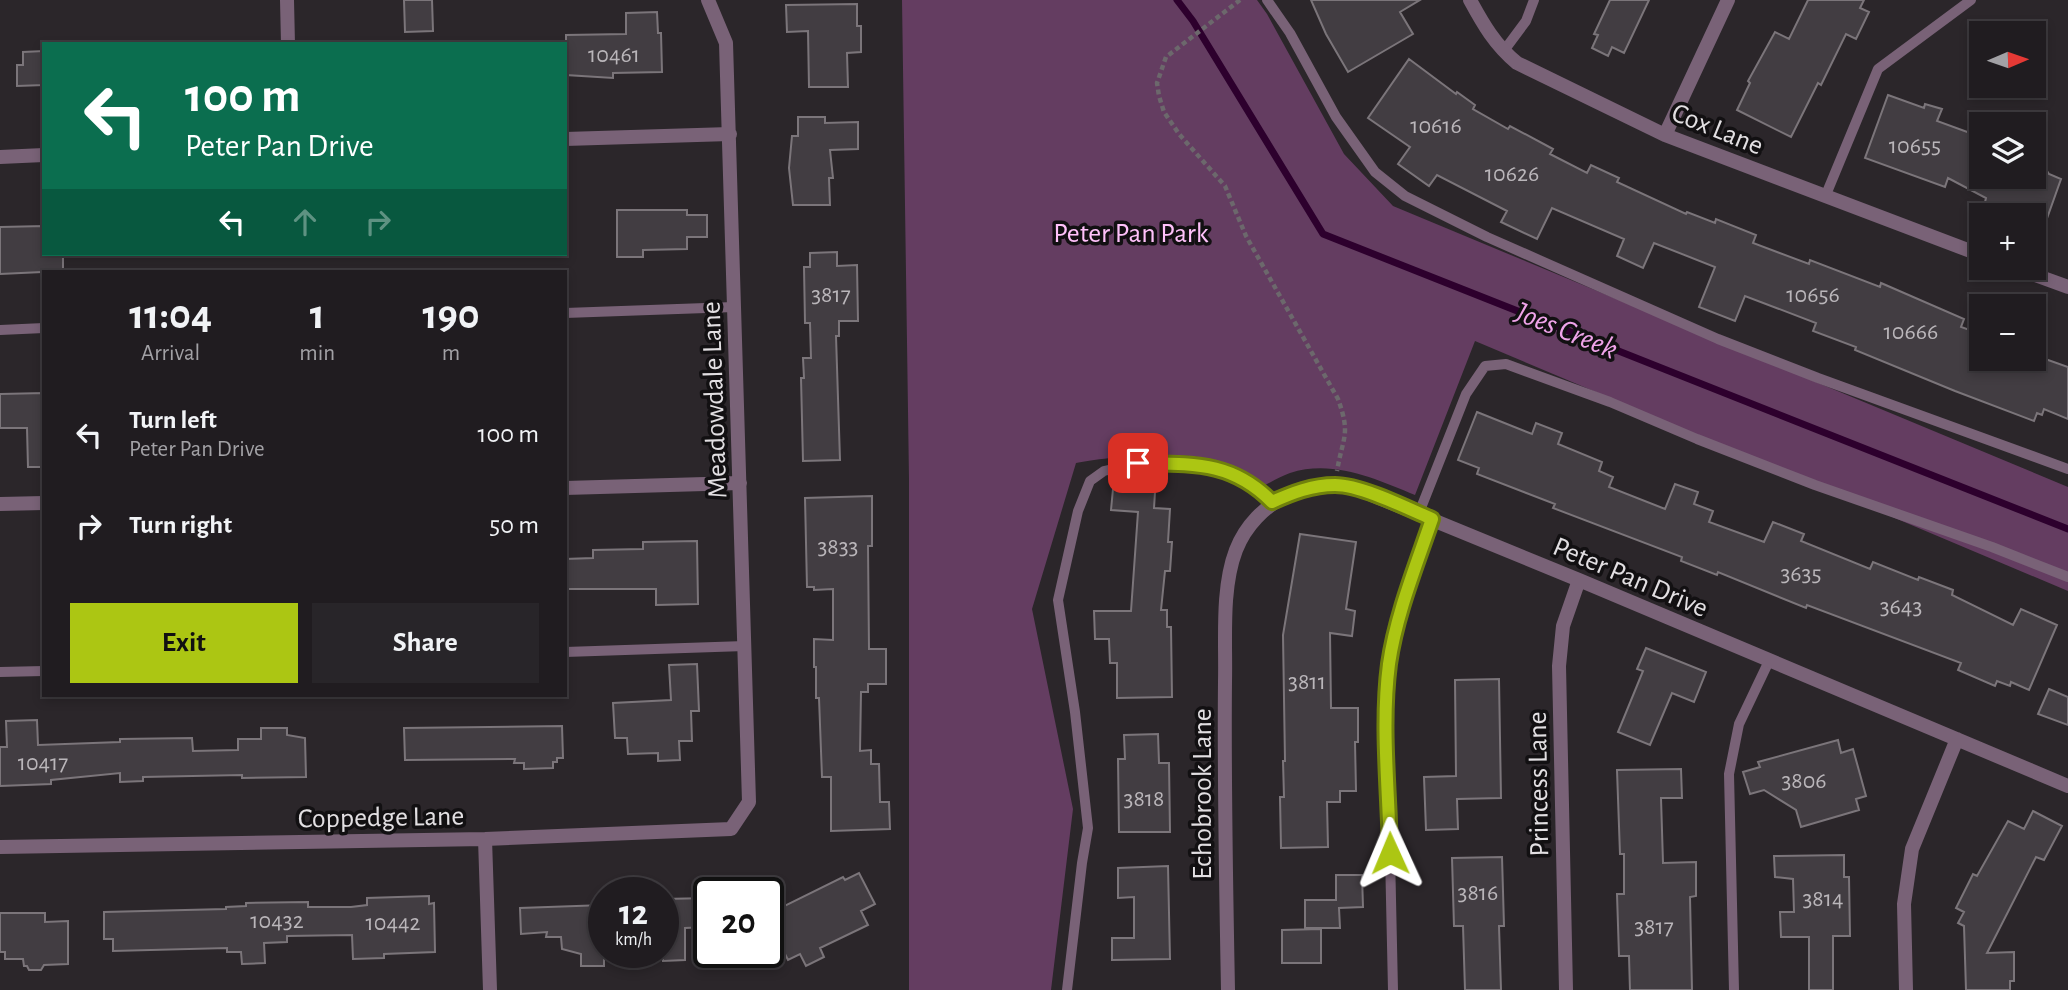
<!DOCTYPE html>
<html lang="en">
<head>
<meta charset="utf-8">
<style>
	body { margin:0; font-family:"Alegreya Sans",sans-serif; background:#282529; color:#f1f3f6; height:100vh; display:flex; flex-direction:column; font-size:26px; white-space:nowrap }
	* { box-sizing:border-box; margin:0 }
	p { font-size:23px; color:#a2a1a5 }
	.icon { flex:none; width:38px; height:38px; fill:none; stroke:currentColor; stroke-width:2; stroke-linecap:round; stroke-linejoin:round }
	.map { position:relative; flex:1; overflow:hidden }
	.side { position:absolute; left:42px; top:270px; width:525px; height:427px; display:flex; flex-direction:column; background:#201c20; border-radius:0px; box-shadow:0 4px 10px #0003,0 0 0 2px #3d3a3e }
	.side>* { flex:none }
	.hud { position:absolute; left:42px; top:42px; width:525px; height:214px; border-radius:0px; box-shadow:0 4px 10px #0003,0 0 0 2px #3d3a3e; background:#0b6e4f; color:#fff; overflow:hidden }
	.needle { width:46px; rotate:88deg }
	.fabs { position:absolute; left:1969px; top:21px; display:grid; gap:14px }
	.fabs a { display:grid; place-items:center; width:77px; height:77px; border-radius:0px; background:#201c20; box-shadow:0 4px 10px #0003,0 0 0 2px #3d3a3e; font-size:35px }
	.speed { position:absolute; left:588px; top:877px; display:flex; gap:14px; font-size:35px; font-weight:700; text-align:center }
	.speed>* { display:grid; place-content:center; width:91px; height:91px; border-radius:50%; background:#201c20; box-shadow:0 4px 10px #0003,0 0 0 2px #3d3a3e; line-height:1 }
	.speed small { font-size:18px; font-weight:400 }
	.speed .limit { border:4px solid #111; border-radius:10px; background:#fff; color:#111 }
	.pin { position:absolute; display:grid; place-items:center; width:60px; height:60px; color:#fff; margin:-30px; border-radius:14px; box-shadow:0 4px 10px #0006 }
	.me { position:absolute; width:77px; margin:-38px; rotate:359deg; stroke-linejoin:round; filter:drop-shadow(0 0 5px #0008) }
	.turn { display:flex; align-items:center; gap:24px; height:147px; padding:0 28px; font-size:32px }
	.turn .icon { width:91px; height:91px; stroke-width:2.5 }
	.turn b { display:block; font-size:49px; line-height:60px }
	.lanes { display:flex; align-items:center; height:66px; padding:0 28px; background:#0003; justify-content:center; gap:35px; direction:ltr }
	.lanes .off { opacity:.35 }
	.eta { display:flex; justify-content:space-evenly; align-items:center; height:119px; text-align:center }
	.eta b { font-size:42px; font-weight:700; line-height:49px }
	.action { display:flex; gap:14px; margin-top:auto; padding:14px 28px }
	.action a { flex:1; height:80px; border-radius:0px; background:#acc613; color:#111; font-size:28px; font-weight:700; line-height:80px; text-align:center }
	.action a+a { background:#282529; color:#f1f3f6 }
	ul { padding:0; list-style:none }
	li { display:flex; align-items:center; gap:21px; height:91px; padding:0 28px }
	li div { flex:1 }
	li b { display:block; font-size:26px }
	li em { font-style:normal }
	.map>svg:first-child { display:block }
	.green { fill:#643d61 }
	.lines { fill:none; stroke-linecap:round; stroke-linejoin:round }
	.stream { stroke:#2d002d; stroke-width:7 }
	.building { fill:#423d42; stroke:#7b757a; stroke-width:2 }
	.path { stroke:#6c686c; stroke-width:4.5; stroke-dasharray:5 3.5; stroke-linecap:butt }
	.service { stroke:#796277; stroke-width:10 }
	.minor { stroke:#796277; stroke-width:14 }
	.route-casing { stroke:#70810c; stroke-width:18 }
	.route { stroke:#acc613; stroke-width:12 }
	.labels { text-anchor:middle; stroke-width:7; stroke-linejoin:round; paint-order:stroke }
	.number-label { font-size:24px; fill:#bab6ba }
	.street-label { font-size:28px; fill:#e2dfe2; stroke:#121012 }
	.park-label { font-size:28px; fill:#ffc1fa; stroke:#121012 }
	.water-label { font-size:30px; font-style:italic; fill:#efa3e9; stroke:#121012 }
</style>
</head>
<body>
<div class="map">
<svg width="2068" height="990" viewBox="0 0 2068 990">
	<rect width="100%" height="100%" fill="#2b262a"/>
	<path class="green" d="M 902,0 L 1257,0 L 1267,14 L 1344,154 L 1393,206 L 2068,487 L 2068,591 L 1475,341 L 1415,495 C 1376,479 1333,459 1290,473 C 1282,476 1273,481 1265,485 C 1253,478 1240,469 1227,464 C 1191,449 1114,456 1076,463 L 1032,609 L 1073,809 L 1051,990 L 909,990 L 909,479 Z"/>
	<g class="lines">
		<path class="stream" d="M 1177,0 L 1193,21 L 1323,234 L 2068,529"/>
	</g>
	<path class="building" d="M 404,0 L 432,0 L 433,31 L 405,32 Z
		M 1311,0 L 1420,0 L 1400,12 L 1413,34 L 1348,72 L 1326,34 Z
		M 1610,0 L 1649,0 L 1624,53 L 1612,47 L 1608,56 L 1592,48 L 1598,35 L 1594,34 Z
		M 1808,0 L 1864,0 L 1860,8 L 1869,12 L 1856,39 L 1846,34 L 1821,85 L 1818,83 L 1791,137 L 1737,110 L 1750,83 L 1748,81 L 1775,32 L 1789,39 Z
		M 857,4 L 857,26 L 861,26 L 861,52 L 847,53 L 848,87 L 809,87 L 808,31 L 787,32 L 786,5 Z
		M 657,12 L 658,33 L 661,33 L 662,72 L 613,73 L 613,78 L 566,75 L 566,35 L 626,34 L 626,13 Z
		M 44,51 L 44,85 L 17,86 L 17,65 L 23,65 L 23,52 Z
		M 1409,59 L 1456,94 L 1457,92 L 1475,105 L 1473,109 L 1508,129 L 1510,126 L 1553,149 L 1550,154 L 1587,173 L 1591,165 L 1619,178 L 1617,182 L 1686,214 L 1687,212 L 1715,223 L 1716,219 L 1756,235 L 1753,243 L 1809,264 L 1810,260 L 1880,287 L 1881,283 L 1964,319 L 1961,327 L 1981,334 L 1981,359 L 2034,359 L 2034,355 L 2068,367 L 2068,419 L 2044,409 L 2042,415 L 2037,413 L 2034,421 L 1955,391 L 1855,350 L 1856,347 L 1813,331 L 1816,323 L 1745,296 L 1735,321 L 1699,307 L 1715,267 L 1654,243 L 1643,268 L 1617,256 L 1624,239 L 1552,208 L 1537,239 L 1501,222 L 1507,211 L 1437,175 L 1429,186 L 1398,164 L 1410,147 L 1368,118 Z
		M 1888,95 L 1924,108 L 1925,104 L 1942,109 L 1937,121 L 1981,137 L 1981,177 L 2034,177 L 2034,168 L 2038,157 L 2049,174 L 2061,179 L 2045,224 L 2034,220 L 2034,215 L 2022,215 L 1985,202 L 1986,198 L 1948,178 L 1945,187 L 1865,158 Z
		M 798,117 L 825,117 L 825,123 L 858,122 L 858,149 L 830,150 L 833,178 L 829,178 L 830,205 L 793,205 L 789,168 L 792,136 L 798,136 Z
		M 617,210 L 687,210 L 687,215 L 707,215 L 707,237 L 687,237 L 687,249 L 643,250 L 643,257 L 617,257 Z
		M 44,226 L 44,254 L 63,254 L 63,271 L 0,274 L 0,227 Z
		M 837,252 L 837,266 L 857,265 L 858,321 L 839,321 L 839,336 L 836,336 L 840,460 L 803,461 L 801,378 L 804,378 L 803,358 L 811,358 L 810,323 L 805,323 L 804,267 L 810,267 L 810,253 Z
		M 44,393 L 44,467 L 28,467 L 27,428 L 0,428 L 0,394 Z
		M 1477,412 L 1532,434 L 1536,423 L 1562,433 L 1558,444 L 1602,462 L 1599,471 L 1613,477 L 1609,487 L 1665,509 L 1675,484 L 1698,492 L 1694,504 L 1713,511 L 1709,522 L 1764,542 L 1773,522 L 1804,534 L 1801,541 L 1870,569 L 1873,562 L 1918,580 L 1919,577 L 1953,590 L 1952,595 L 2013,625 L 2021,609 L 2057,625 L 2029,690 L 2011,682 L 2010,686 L 1997,681 L 1995,686 L 1958,670 L 1961,663 L 1807,605 L 1806,608 L 1718,572 L 1717,575 L 1681,561 L 1682,557 L 1553,508 L 1555,504 L 1477,474 L 1479,468 L 1458,460 Z
		M 1113,489 L 1155,492 L 1154,508 L 1170,509 L 1168,542 L 1172,542 L 1170,571 L 1165,571 L 1161,610 L 1167,610 L 1167,627 L 1171,627 L 1172,697 L 1117,698 L 1117,663 L 1110,663 L 1109,639 L 1095,639 L 1094,611 L 1131,611 L 1138,512 L 1111,510 Z
		M 872,496 L 872,546 L 868,546 L 869,649 L 886,649 L 886,684 L 868,684 L 868,692 L 861,692 L 860,751 L 871,750 L 871,764 L 879,764 L 880,802 L 889,802 L 890,829 L 831,831 L 831,777 L 822,777 L 819,698 L 816,698 L 816,667 L 814,667 L 814,639 L 833,640 L 833,589 L 814,590 L 814,587 L 807,587 L 805,498 Z
		M 1300,534 L 1356,542 L 1346,609 L 1355,611 L 1352,636 L 1330,633 L 1331,708 L 1358,708 L 1358,742 L 1355,742 L 1356,791 L 1340,791 L 1340,802 L 1327,802 L 1328,847 L 1281,848 L 1280,797 L 1284,797 L 1283,761 L 1285,761 L 1283,635 Z
		M 697,541 L 698,604 L 656,605 L 656,589 L 565,589 L 565,559 L 593,558 L 593,550 L 643,549 L 643,542 Z
		M 1646,648 L 1706,672 L 1694,702 L 1672,693 L 1650,745 L 1618,732 L 1643,671 L 1637,669 Z
		M 697,664 L 699,711 L 691,711 L 692,741 L 679,741 L 680,760 L 658,761 L 658,753 L 628,754 L 627,738 L 615,738 L 613,703 L 671,700 L 669,665 Z
		M 1499,679 L 1501,798 L 1457,799 L 1458,829 L 1426,830 L 1424,777 L 1456,776 L 1455,680 Z
		M 2049,689 L 2068,697 L 2068,725 L 2038,714 Z
		M 37,720 L 38,745 L 120,742 L 120,739 L 192,738 L 193,751 L 238,750 L 238,739 L 261,739 L 261,728 L 287,728 L 287,735 L 305,738 L 306,777 L 242,778 L 242,775 L 143,777 L 143,781 L 120,782 L 120,773 L 51,780 L 51,784 L 0,786 L 0,747 L 7,747 L 6,721 Z
		M 562,726 L 563,758 L 557,758 L 557,762 L 553,762 L 553,768 L 524,769 L 524,763 L 514,763 L 515,759 L 405,760 L 404,728 Z
		M 1158,734 L 1159,763 L 1169,763 L 1170,832 L 1119,832 L 1118,759 L 1125,759 L 1124,735 Z
		M 1838,740 L 1841,753 L 1853,749 L 1866,796 L 1856,799 L 1859,810 L 1801,827 L 1796,810 L 1764,790 L 1750,794 L 1743,772 L 1760,767 L 1758,762 Z
		M 1681,769 L 1682,798 L 1661,798 L 1663,863 L 1696,862 L 1696,896 L 1690,897 L 1692,990 L 1630,990 L 1629,956 L 1619,956 L 1617,894 L 1624,894 L 1624,854 L 1620,854 L 1617,770 Z
		M 2033,811 L 2062,826 L 2044,860 L 2036,857 L 1987,953 L 2014,952 L 2014,981 L 2010,981 L 2010,990 L 1966,990 L 1964,926 L 1958,923 L 1964,912 L 1956,908 L 1973,874 L 1977,876 L 2008,821 L 2024,829 Z
		M 1844,855 L 1844,877 L 1849,877 L 1850,936 L 1833,936 L 1833,990 L 1809,990 L 1809,937 L 1781,937 L 1780,912 L 1794,912 L 1793,879 L 1775,877 L 1774,856 Z
		M 1502,857 L 1504,926 L 1499,926 L 1501,990 L 1465,990 L 1463,926 L 1454,926 L 1452,858 Z
		M 1168,866 L 1170,959 L 1112,960 L 1112,938 L 1134,938 L 1134,897 L 1118,898 L 1118,868 Z
		M 859,873 L 875,904 L 861,911 L 868,925 L 820,948 L 824,957 L 806,966 L 800,954 L 788,960 L 768,920 L 768,914 L 843,877 L 845,880 Z
		M 1336,875 L 1362,875 L 1363,907 L 1339,908 L 1340,928 L 1305,928 L 1305,900 L 1336,900 Z
		M 429,896 L 429,904 L 434,903 L 435,952 L 384,954 L 384,958 L 353,959 L 352,935 L 287,936 L 287,942 L 264,943 L 265,963 L 242,964 L 241,952 L 227,952 L 227,948 L 113,951 L 113,939 L 104,939 L 104,912 L 226,909 L 226,907 L 246,906 L 246,903 L 308,902 L 308,907 L 351,907 L 367,905 L 367,898 Z
		M 709,898 L 709,927 L 685,928 L 685,960 L 663,961 L 663,899 Z
		M 604,905 L 604,966 L 581,966 L 581,954 L 562,949 L 561,937 L 546,937 L 547,932 L 521,934 L 520,908 Z
		M 0,913 L 45,913 L 45,922 L 68,921 L 68,964 L 44,965 L 41,970 L 29,970 L 27,966 L 24,966 L 23,959 L 5,959 L 5,952 L 0,952 Z
		M 1321,929 L 1321,963 L 1282,963 L 1282,930 Z"/>
	<g class="lines">
		<path class="path" d="M 1240,0 L 1166,57 L 1157,83 L 1159,96 L 1164,112 L 1179,134 L 1225,186 L 1246,236 L 1338,399 C 1351,435 1343,436 1337,471"/>
		<path class="service" d="M 1267,0 L 1290,33 L 1336,117 L 1375,172 L 1405,196 L 1487,237 L 1718,339 L 1818,378 L 2068,469
			M 1503,52 L 1526,21 L 1534,0
			M 1825,197 L 1878,69 L 1971,0
			M 565,313 L 734,307
			M 0,330 L 44,328
			M 1419,513 L 1466,394 L 1485,366 L 1506,364 L 1610,402 L 1697,439 L 1815,485 L 1992,547 L 2068,577
			M 565,652 L 745,646
			M 0,672 L 44,671
			M 1067,990 L 1082,863 L 1088,828 L 1075,712 L 1058,600 L 1078,511 L 1090,481 L 1104,471 L 1138,463 L 1192,464 L 1230,472 L 1256,485 L 1272,502
			M 1393,990 L 1387,717 L 1389,666 L 1395,632 L 1432,519
			M 1734,990 L 1729,774 L 1739,724 L 1769,661"/>
		<path class="minor" d="M 287,0 L 288,44
			M 1470,0 C 1483,24 1495,45 1517,63 L 1665,135 L 1981,255
			M 1665,135 L 1728,0
			M 565,139 L 730,134
			M 0,157 L 44,155
			M 2016,268 L 2068,287
			M 565,488 L 740,483
			M 0,504 L 44,503
			M 485,839 L 490,990
			M 0,847 L 485,839 L 731,829 L 749,802 L 726,43 L 708,0
			M 1228,990 C 1226,887 1224,785 1225,682 C 1226,641 1221,589 1236,550 C 1255,501 1312,473 1362,491 L 1579,580 L 2068,786
			M 1566,990 L 1559,666 L 1563,626 L 1579,580
			M 1906,990 L 1904,904 L 1912,849 L 1957,739"/>
	</g>
	<g class="lines">
		<defs>
			<path id="route" d="M 1138,463 C 1192,464 1232,461 1272,502 C 1292,493 1312,485 1335,485 C 1361,485 1407,508 1432,519 C 1416,566 1396,615 1389,664 C 1381,726 1389,791 1390,853"/>
		</defs>
		<use href="#route" class="route-casing"/>
		<use href="#route" class="route"/>
	</g>
	<g class="labels">
		<g class="number-label">
			<text x="614" y="62">10461</text>
			<text x="1436" y="133">10616</text>
			<text x="1915" y="153">10655</text>
			<text x="1512" y="181">10626</text>
			<text x="831" y="302">3817</text>
			<text x="1813" y="302">10656</text>
			<text x="1911" y="339">10666</text>
			<text x="838" y="554">3833</text>
			<text x="1801" y="581">3635</text>
			<text x="1901" y="614">3643</text>
			<text x="1307" y="689">3811</text>
			<text x="43" y="770">10417</text>
			<text x="1804" y="788">3806</text>
			<text x="1144" y="806">3818</text>
			<text x="1478" y="900">3816</text>
			<text x="1823" y="906">3814</text>
			<text x="277" y="928">10432</text>
			<text x="393" y="930">10442</text>
			<text x="1654" y="934">3817</text>
		</g>
		<g class="street-label">
			<text transform="translate(1718 128) rotate(22)" y="10">Cox Lane</text>
			<text transform="translate(713 400) rotate(-92)" y="10">Meadowdale Lane</text>
			<text transform="translate(1631 576) rotate(23)" y="10">Peter Pan Drive</text>
			<text transform="translate(1537 784) rotate(-91)" y="10">Princess Lane</text>
			<text transform="translate(1201 794) rotate(-90)" y="10">Echobrook Lane</text>
			<text transform="translate(381 816) rotate(-1)" y="10">Coppedge Lane</text>
		</g>
		<g class="park-label">
			<text x="1131" y="242">Peter Pan Park</text>
		</g>
		<g class="water-label">
			<text transform="translate(1567 330) rotate(22)" y="10">Joes Creek</text>
		</g>
	</g>
</svg>
<div class="fabs">
<a><svg class="needle" viewBox="-14 -14 28 28"><path d="M0-13l5 13h-10z" fill="#e53935"/><path d="M0 13l5-13h-10z" fill="#a2a1a5"/></svg></a>
<a><svg class="icon" aria-label="layers" viewBox="0 0 24 24"><path d="M12 4l9 5-9 5-9-5zM3 14l9 5 9-5"/></svg></a>
<a>+</a>
<a>−</a>
</div>
<div class="speed"><div>12<small>km/h</small></div><div class="limit">20</div></div>
<div class="pin" style="left:1138px;top:463px;background:#d93025"><svg class="icon" aria-label="arrive" viewBox="0 0 24 24"><path d="M6 21V4h12l-3 4 3 4H6"/></svg></div>
<svg class="me" style="left:1390px;top:853px" viewBox="-20 -20 40 40"><path d="M0-17L14 15 0 8-14 15z" fill="#acc613" stroke="#fff" stroke-width="4"/></svg>
<div class="hud">
<div class="turn"><svg class="icon" aria-label="left" viewBox="0 0 24 24"><path d="M17 20v-9H6M10 6l-5 5 5 5"/></svg><div><b>100 m</b>Peter Pan Drive</div></div>
<div class="lanes"><svg class="icon" aria-label="left" viewBox="0 0 24 24"><path d="M17 20v-9H6M10 6l-5 5 5 5"/></svg><svg class="icon off" aria-label="ahead" viewBox="0 0 24 24"><path d="M12 20V5M6 11l6-6 6 6"/></svg><svg class="icon off" aria-label="right" viewBox="0 0 24 24"><path d="M7 20v-9h11M14 6l5 5-5 5"/></svg></div>
</div>
<section class="side">
<div class="eta">
<div><b>11:04</b><p>Arrival</p></div>
<div><b>1</b><p>min</p></div>
<div><b>190</b><p>m</p></div>
</div>
<ul>
<li><svg class="icon" aria-label="left" viewBox="0 0 24 24"><path d="M17 20v-9H6M10 6l-5 5 5 5"/></svg><div><b>Turn left</b><p>Peter Pan Drive</p></div><em>100 m</em></li>
<li><svg class="icon" aria-label="right" viewBox="0 0 24 24"><path d="M7 20v-9h11M14 6l5 5-5 5"/></svg><div><b>Turn right</b></div><em>50 m</em></li>
</ul>
<div class="action"><a>Exit</a><a>Share</a></div>
</section>
</div>
</body>
</html>
